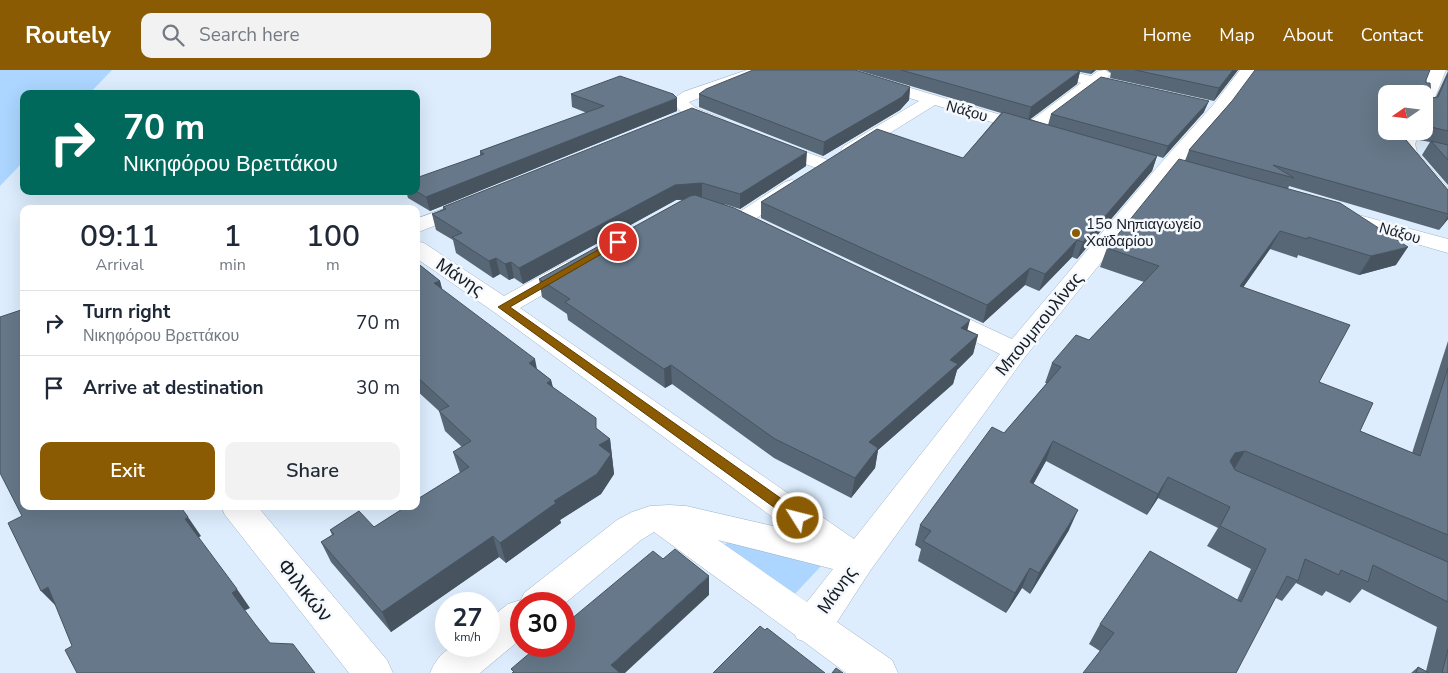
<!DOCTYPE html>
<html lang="en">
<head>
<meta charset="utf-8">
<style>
	body { margin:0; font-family:"Nunito Sans",sans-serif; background:#f2f2f3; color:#1f2937; height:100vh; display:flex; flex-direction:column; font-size:19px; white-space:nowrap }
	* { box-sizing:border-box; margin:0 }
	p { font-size:16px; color:#747a83 }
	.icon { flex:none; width:28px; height:28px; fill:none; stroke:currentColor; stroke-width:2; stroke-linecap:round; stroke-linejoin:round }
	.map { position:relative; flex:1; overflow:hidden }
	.details { position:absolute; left:20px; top:135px; width:400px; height:305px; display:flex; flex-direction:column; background:#fff; border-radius:10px; box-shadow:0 5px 20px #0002 }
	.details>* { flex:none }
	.top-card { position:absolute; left:20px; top:20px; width:400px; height:105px; border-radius:10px; box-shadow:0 5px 20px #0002; background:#00695c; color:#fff; overflow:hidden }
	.needle { width:32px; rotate:256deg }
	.controls { position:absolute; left:1378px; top:15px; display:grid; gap:10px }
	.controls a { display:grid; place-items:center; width:55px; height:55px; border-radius:10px; background:#fff; box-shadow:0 5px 20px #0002; font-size:25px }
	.speed { position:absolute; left:435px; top:522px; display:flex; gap:10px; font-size:25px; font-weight:700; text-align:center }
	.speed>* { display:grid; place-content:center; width:65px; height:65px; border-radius:50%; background:#fff; box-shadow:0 5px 20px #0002; line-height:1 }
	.speed small { font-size:12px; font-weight:400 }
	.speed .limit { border:8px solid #d22; background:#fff; color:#111 }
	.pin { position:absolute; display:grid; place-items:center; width:42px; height:42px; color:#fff; margin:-21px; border:2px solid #fff; border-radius:50%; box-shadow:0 1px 5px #0007 }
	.me { position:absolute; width:55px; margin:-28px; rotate:306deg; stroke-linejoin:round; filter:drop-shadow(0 0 4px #0008) }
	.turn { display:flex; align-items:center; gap:18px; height:105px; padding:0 20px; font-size:22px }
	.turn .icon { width:65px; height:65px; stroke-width:2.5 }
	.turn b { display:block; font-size:35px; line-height:42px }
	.eta { display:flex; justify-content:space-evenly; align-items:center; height:85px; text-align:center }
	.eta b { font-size:30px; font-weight:600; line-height:35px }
	.cta { display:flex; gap:10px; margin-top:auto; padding:10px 20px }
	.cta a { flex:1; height:58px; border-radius:10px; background:#8b5b03; color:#fff; font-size:20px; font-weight:600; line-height:58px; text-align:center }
	.cta a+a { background:#f2f2f3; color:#1f2937 }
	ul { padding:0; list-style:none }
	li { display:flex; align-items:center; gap:15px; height:65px; padding:0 20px; border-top:1px solid #e0e1e3 }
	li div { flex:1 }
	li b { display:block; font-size:19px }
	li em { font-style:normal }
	header { display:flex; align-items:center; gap:30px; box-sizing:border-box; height:70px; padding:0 25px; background:#8b5b03; color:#fff }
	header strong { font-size:24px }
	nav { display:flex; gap:28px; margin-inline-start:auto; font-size:18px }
	.search { width:350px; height:45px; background:#f2f2f3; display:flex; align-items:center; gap:12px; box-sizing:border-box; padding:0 18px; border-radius:10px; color:#747a83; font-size:19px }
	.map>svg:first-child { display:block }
	.green { fill:#acd6ff }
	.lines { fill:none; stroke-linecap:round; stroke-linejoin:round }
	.pedestrian-casing { stroke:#a0b3c6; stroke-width:1 }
	.minor-casing { stroke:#a0b3c6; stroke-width:1 }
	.pedestrian { fill:#fff; fill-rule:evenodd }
	.minor { fill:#fff; fill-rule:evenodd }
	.wall { fill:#586776 }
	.shaded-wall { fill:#475460 }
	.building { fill:#667889; stroke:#475460 }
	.route { fill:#8b5b03; stroke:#5a3b02 }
	.poi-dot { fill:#8b5b03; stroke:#f5f9fd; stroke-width:2 }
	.labels { text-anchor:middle; stroke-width:5; stroke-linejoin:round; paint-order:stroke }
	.far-street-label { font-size:15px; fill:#151c23; stroke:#f5f9fd }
	.far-poi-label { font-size:15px; fill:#151c23; stroke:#f5f9fd; text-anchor:start }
	.street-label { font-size:18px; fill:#151c23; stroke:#f5f9fd }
	.near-street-label { font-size:21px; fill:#151c23; stroke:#f5f9fd }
</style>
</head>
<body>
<header>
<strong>Routely</strong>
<div class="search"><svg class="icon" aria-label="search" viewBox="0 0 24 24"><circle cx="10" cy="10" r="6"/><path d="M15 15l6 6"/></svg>Search here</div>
<nav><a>Home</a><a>Map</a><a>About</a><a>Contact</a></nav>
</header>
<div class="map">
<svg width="1448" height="603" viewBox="0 0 1448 603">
	<rect width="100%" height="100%" fill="#ddedfd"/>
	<path class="green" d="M 0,0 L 112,0 L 89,24 L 24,24 L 24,91 L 0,116 Z
		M 734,470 L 754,473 L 821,496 L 794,525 L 720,476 Z"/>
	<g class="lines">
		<defs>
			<path id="pedestrian" d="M 1430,0 L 1446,0 L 1432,35 L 1430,38 L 1424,40 L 1424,24 L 1420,24 Z
				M 1403,61 L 1421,61 L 1415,74 L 1417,82 L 1448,118 L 1448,137 L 1441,135 L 1399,83 L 1397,74 Z"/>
			<path id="minor" d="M 747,0 L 770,0 L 767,3 L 689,32 C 699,44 722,44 729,54 L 726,58 C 708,62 680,46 672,30 L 683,22 Z
				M 826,0 L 850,0 L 1028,53 L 1081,13 L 1039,3 L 1036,0 L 1065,0 L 1091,6 L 1098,1 L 1105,0 L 1111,4 L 1106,9 L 1136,16 L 1138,19 L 1136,22 L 1130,24 L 1097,16 L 1037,63 L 1031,64 L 935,35 L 856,84 L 850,86 L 844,84 L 841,80 L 844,76 L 919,31 L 829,3 Z
				M 1240,0 L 1256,0 L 1225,43 L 1174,102 L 1025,287 L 870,501 L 837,552 L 892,590 L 898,603 L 846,603 L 803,571 L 797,569 L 795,565 L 654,462 L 641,470 L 564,534 L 521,534 L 521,569 L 480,603 L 430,603 C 444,571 459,576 489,576 L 489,549 L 508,534 L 521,530 L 524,523 L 617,450 L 632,442 L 650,436 L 669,435 L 686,436 L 790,460 L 494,242 L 416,188 L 416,171 L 424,173 L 504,226 L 566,192 L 574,190 L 582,192 L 586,197 L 582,202 L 520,238 L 854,469 L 1000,284 L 925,247 L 921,242 L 925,237 L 934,234 L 943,237 L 1012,269 L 1160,94 L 1213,35 ZM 718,470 L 833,499 L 807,532 Z
				M 772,70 L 831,91 L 833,95 L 831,99 L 824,101 L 766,79 L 763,75 L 766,71 Z
				M 792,110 L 799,112 L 802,116 L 799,120 L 749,153 L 742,155 L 735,153 L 731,149 L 735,145 L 785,112 Z
				M 468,130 L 475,132 L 478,136 L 475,140 L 416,163 L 416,149 Z
				M 1340,140 L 1448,169 L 1448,183 L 1333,150 L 1329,146 L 1333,142 Z
				M 221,436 L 257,436 L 387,590 L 393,603 L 349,603 L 225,445 Z"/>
		</defs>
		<use href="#pedestrian" class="pedestrian-casing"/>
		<use href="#minor" class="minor-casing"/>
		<use href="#pedestrian" class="pedestrian"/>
		<use href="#minor" class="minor"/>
	</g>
	<path class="wall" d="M 857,0 L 1096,0 L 1091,4 L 1080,2 L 1077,14 L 1030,49 L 1048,55 L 1051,44 L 1204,42 L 1163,88 L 1157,86 L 1152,101 L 1077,189 L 1072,187 L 1039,221 L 1025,215 L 983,253 L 761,148 L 761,132 L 963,88 L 1001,43 Z
		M 1107,0 L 1238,0 L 1214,31 L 1110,8 L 1111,3 Z
		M 1447,0 L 1448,0 L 1448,115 L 1422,85 L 1430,72 L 1419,70 L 1422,61 L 1424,61 L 1424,24 L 1386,24 L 1406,70 L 1448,120 L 1448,149 L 1439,160 L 1289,116 L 1288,119 L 1396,195 L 1359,205 L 1298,185 L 1297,188 L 1270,179 L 1243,217 L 1319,312 L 1360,361 L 1412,383 L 1448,271 L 1448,603 L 1411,603 L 1418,597 L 1426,601 L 1437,557 L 1362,519 L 1350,533 L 1326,521 L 1322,526 L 1296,513 L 1282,531 L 1276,528 L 1100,581 L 1089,574 L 1100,554 L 1237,530 L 1251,499 L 1207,476 L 1218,458 L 1158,428 L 1147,445 L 1046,391 L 1033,414 L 1069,460 L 1030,524 L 1022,518 L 1006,543 L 918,491 L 921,479 L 915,475 L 920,455 L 1004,363 L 1047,313 L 1045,313 L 1052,293 L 1089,270 L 1144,212 L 1100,197 L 1107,178 L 1185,91 L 1189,80 L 1232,31 L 1426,10 L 1431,28 L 1436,27 L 1448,1 Z
		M 910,17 L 909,30 L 900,40 L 823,86 L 699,37 L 699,24 Z
		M 571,24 L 677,41 L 430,141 L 408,128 L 406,121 L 416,121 L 480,85 L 480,81 L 587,43 L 572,37 Z
		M 806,96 L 740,139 L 724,134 L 978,265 L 973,284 L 957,300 L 953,314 L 878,380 L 875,398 L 851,428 L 774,388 L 672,314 L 665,318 L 568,250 L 567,244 L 542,227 L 539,209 L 683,130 L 676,130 L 523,214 L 514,208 L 509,210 L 500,204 L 493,208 L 456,183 L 453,170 L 436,160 L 432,144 L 443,139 L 443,137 Z
		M 416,192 L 440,211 L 442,220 L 537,299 L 551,310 L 553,317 L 598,360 L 610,369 L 614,404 L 601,424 L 560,450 L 561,453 L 506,493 L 499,487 L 391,562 L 331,492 L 321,472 L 332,465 L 330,460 L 374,457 L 460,403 L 453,382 L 462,377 L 445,361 L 439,341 L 416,320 Z"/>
	<path class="shaded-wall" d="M 1092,0 L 1096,0 L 1091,4 Z
		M 1233,0 L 1238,0 L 1214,31 L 1219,18 Z
		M 1080,1 L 1077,14 L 1028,51 L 1031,37 Z
		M 910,17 L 909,30 L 900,40 L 823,86 L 824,72 Z
		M 677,28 L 677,41 L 430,141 L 426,127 Z
		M 1209,31 L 1204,42 L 1163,88 L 1168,76 Z
		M 807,82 L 806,96 L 740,139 L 740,124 Z
		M 1157,86 L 1152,101 L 1077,189 L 1083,172 Z
		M 702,113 L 702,128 L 676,130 L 523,214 L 519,198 L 675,115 Z
		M 1448,146 L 1448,149 L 1439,160 Z
		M 1280,161 L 1270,179 L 1231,235 L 1240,216 Z
		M 1077,170 L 1072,187 L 1039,221 L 1045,204 Z
		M 1408,177 L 1396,195 L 1359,205 L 1371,186 Z
		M 496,188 L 500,204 L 493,208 L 489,191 Z
		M 511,192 L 514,208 L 509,210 L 505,194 Z
		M 1030,198 L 1025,215 L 983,253 L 987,235 Z
		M 440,211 L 445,230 L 434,213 Z
		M 970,250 L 965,269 L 961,258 Z
		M 978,265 L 973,284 L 957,300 L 953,314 L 878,380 L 875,398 L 851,428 L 855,408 L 869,372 L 950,290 Z
		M 535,289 L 539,309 L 529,293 Z
		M 671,295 L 672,314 L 665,318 L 664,299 Z
		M 551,310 L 555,330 L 547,313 Z
		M 610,369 L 614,404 L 601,424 L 560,450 L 561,453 L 506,493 L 500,473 L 554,431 L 599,375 Z
		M 1053,371 L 1046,391 L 1023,433 L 1030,412 Z
		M 1245,381 L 1233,401 L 1223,403 L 1235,383 Z
		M 1168,407 L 1158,428 L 1147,445 L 1158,424 Z
		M 1078,440 L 1069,460 L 1030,524 L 1039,503 Z
		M 188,447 L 201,466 L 198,468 L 185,449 Z
		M 493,466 L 499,487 L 391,562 L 382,542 Z
		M 1030,498 L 1022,518 L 1006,543 L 1015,523 Z
		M 709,506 L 709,525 L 625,603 L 612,603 L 611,595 Z
		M 48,517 L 59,539 L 41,521 Z
		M 237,519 L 250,538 L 244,541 L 232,523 Z"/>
	<path class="building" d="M 753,0 L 855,0 L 910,17 L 902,27 L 824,72 L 699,24 L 706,19 Z
		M 901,0 L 1075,0 L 1080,1 L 1031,37 Z
		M 1135,0 L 1233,0 L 1219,18 Z
		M 1255,0 L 1430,0 L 1426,10 L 1426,13 L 1430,13 L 1431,28 L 1438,27 L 1448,4 L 1448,61 L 1427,56 L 1431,48 L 1429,46 L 1424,46 L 1424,24 L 1386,24 L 1386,61 L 1404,61 L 1406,70 L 1448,120 L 1448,144 L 1273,95 L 1294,108 L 1189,80 L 1232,31 Z
		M 620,6 L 673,24 L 677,28 L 426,127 L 416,121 L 416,108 L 484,84 L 480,81 L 604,36 L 571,24 Z
		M 1101,7 L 1209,31 L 1168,76 L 1051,44 Z
		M 692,38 L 807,82 L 740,124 L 702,113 L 675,115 L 519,198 L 511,192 L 505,194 L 496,188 L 489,191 L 452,167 L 462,163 L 432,144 L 446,139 L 443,137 Z
		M 1003,42 L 1157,86 L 1083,172 L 1077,170 L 1045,204 L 1030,198 L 987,235 L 761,132 L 877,59 L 963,88 Z
		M 1431,71 L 1448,75 L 1448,90 Z
		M 1179,89 L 1340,133 L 1408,177 L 1371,186 L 1308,167 L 1307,169 L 1280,161 L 1240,216 L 1350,255 L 1319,312 L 1373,333 L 1360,361 L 1420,386 L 1448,298 L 1448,465 L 1245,381 L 1235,383 L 1230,391 L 1235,400 L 1448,492 L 1448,532 L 1373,495 L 1368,512 L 1341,500 L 1339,505 L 1305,489 L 1298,511 L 1287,506 L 1236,603 L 1083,603 L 1114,563 L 1100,554 L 1150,481 L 1241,532 L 1266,479 L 1220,456 L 1230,437 L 1168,407 L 1158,424 L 1053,371 L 1030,412 L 1078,440 L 1039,503 L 1030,498 L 1015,523 L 923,471 L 931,461 L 920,455 L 992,357 L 1004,363 L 1061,297 L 1052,293 L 1076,265 L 1089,270 L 1159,196 L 1107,178 Z
		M 695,125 L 734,138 L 970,250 L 961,258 L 978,265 L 950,290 L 958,294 L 869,372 L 878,378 L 855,408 L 775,369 L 671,295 L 664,299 L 565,232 L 570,229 L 539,209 L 690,126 Z
		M 416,192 L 440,211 L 434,213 L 535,289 L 529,293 L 551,310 L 547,313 L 596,348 L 596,358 L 610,369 L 599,375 L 611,384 L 597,404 L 554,431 L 556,433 L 500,473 L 493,466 L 382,542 L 321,472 L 334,464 L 330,460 L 359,441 L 374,457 L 407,436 L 416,436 L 416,430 L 469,397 L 453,382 L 471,371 L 439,341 L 449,336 L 416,306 Z
		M 24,239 L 24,436 L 180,436 L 188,447 L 185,449 L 237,519 L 232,523 L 255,554 L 270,573 L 293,574 L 315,603 L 77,603 L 65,580 L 72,576 L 48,517 L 41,521 L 8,453 L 22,446 L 0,403 L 0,247 Z
		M 675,479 L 709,506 L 611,595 L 620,603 L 512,603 L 514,602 L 511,599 L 538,576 L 564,576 L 564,555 L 653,481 L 663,489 Z
		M 760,556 L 765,560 L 767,558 L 825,603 L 713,603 Z
		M 1448,579 L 1448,603 L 1442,603 Z
		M 1418,597 L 1429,603 L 1416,603 Z
		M 836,598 L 843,603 L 832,603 Z"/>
	<path class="route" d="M 615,170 L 621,170 L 622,172 L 510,237 L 803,444 L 805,448 L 803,451 L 798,453 L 793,451 L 498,237 Z"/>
	<circle class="poi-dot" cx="1076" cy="163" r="5"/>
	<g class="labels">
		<g class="far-street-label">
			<text transform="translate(967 41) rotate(16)" y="5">Νάξου</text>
			<text transform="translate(1400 163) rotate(16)" y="5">Νάξου</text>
		</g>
		<g class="far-poi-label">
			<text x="1086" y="159">15ο Νηπιαγωγείο<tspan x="1086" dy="17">Χαϊδαρίου</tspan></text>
		</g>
		<g class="street-label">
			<text transform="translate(460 207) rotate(34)" y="6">Μάνης</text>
			<text transform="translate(1039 254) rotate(-51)" y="6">Μπουμπουλίνας</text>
			<text transform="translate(837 520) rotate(-54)" y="6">Μάνης</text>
		</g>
		<g class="near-street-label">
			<text transform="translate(305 520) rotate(51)" y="7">Φιλικών</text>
		</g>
	</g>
</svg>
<div class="controls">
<a><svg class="needle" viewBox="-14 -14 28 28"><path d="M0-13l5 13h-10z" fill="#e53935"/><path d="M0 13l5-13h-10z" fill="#747a83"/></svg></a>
</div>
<div class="speed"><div>27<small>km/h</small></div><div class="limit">30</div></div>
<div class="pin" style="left:618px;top:172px;background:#d93025"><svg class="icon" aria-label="arrive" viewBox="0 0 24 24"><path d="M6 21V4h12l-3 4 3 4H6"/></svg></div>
<svg class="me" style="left:798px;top:448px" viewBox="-20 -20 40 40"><circle r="17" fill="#8b5b03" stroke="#fff" stroke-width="3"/><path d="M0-11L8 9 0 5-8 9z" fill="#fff"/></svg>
<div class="top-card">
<div class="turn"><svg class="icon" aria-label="right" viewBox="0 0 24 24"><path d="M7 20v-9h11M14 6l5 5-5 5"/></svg><div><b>70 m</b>Νικηφόρου Βρεττάκου</div></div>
</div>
<section class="details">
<div class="eta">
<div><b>09:11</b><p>Arrival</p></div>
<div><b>1</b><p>min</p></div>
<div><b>100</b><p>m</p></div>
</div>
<ul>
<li><svg class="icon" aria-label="right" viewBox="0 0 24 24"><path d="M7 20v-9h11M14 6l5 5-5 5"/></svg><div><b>Turn right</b><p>Νικηφόρου Βρεττάκου</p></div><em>70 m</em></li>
<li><svg class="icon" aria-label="arrive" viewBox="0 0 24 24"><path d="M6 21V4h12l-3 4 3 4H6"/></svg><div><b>Arrive at destination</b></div><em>30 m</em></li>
</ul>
<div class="cta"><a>Exit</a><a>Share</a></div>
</section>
</div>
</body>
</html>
